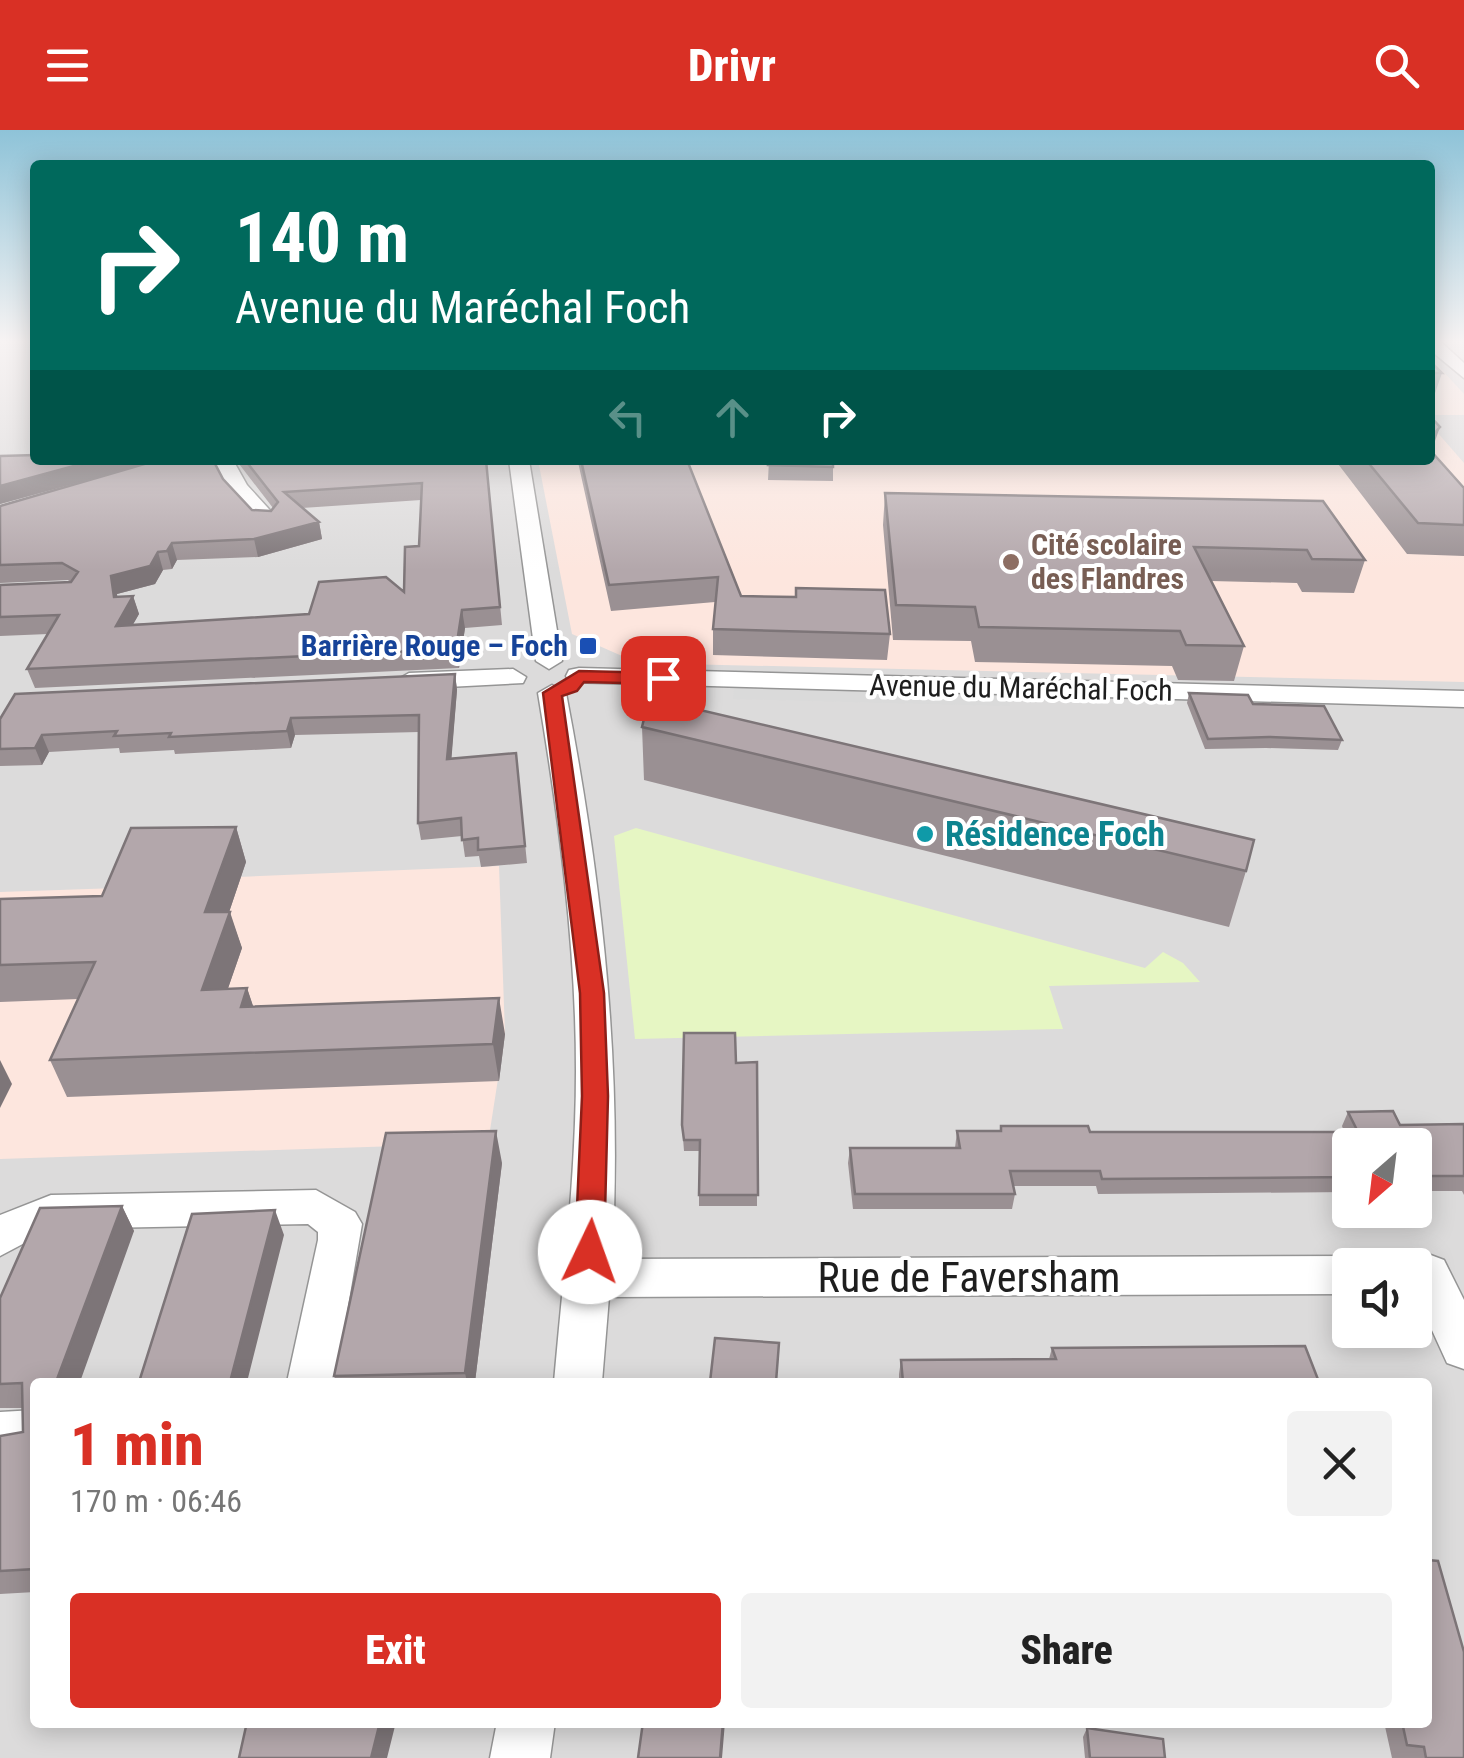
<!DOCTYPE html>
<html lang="en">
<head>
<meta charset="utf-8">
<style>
	body { margin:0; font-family:"Roboto Condensed",sans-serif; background:#f2f2f2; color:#222; height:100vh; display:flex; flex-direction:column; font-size:38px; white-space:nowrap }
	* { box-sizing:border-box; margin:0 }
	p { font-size:32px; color:#767676 }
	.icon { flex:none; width:55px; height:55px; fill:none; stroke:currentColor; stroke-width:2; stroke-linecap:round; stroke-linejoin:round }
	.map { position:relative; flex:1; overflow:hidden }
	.panel { position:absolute; left:30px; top:1248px; width:1402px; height:350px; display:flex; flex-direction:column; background:#fff; border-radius:10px; box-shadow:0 5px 25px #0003 }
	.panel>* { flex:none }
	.top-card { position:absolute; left:30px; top:30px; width:1405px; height:305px; border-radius:10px; box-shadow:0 5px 25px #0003; background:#00695c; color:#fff; overflow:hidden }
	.needle { width:65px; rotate:208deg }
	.tools { position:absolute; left:1332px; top:998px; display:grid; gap:20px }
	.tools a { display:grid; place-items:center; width:100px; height:100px; border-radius:10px; background:#fff; box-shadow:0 5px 25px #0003; font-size:50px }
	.pin { position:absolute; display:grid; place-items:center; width:85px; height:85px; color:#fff; margin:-42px; border-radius:20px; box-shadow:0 5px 15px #0006 }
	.me { position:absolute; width:110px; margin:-55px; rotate:3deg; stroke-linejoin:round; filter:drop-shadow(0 0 8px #0008) }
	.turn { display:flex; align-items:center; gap:35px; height:210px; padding:0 40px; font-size:45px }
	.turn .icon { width:130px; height:130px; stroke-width:2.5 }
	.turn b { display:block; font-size:70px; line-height:85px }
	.lanes { display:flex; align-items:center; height:95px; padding:0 40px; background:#0003; justify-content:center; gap:50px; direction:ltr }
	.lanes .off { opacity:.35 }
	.round { display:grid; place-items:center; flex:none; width:105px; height:105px; border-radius:10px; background:#f2f2f2 }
	.overview { display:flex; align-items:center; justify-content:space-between; height:170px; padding:0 40px }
	h1 { font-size:60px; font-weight:800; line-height:75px; color:#d93025 }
	.primary-button { display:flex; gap:20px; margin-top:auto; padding:20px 40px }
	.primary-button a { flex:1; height:115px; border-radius:10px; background:#d93025; color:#fff; font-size:40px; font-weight:800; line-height:115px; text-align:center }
	.primary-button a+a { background:#f2f2f2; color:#222 }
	header { display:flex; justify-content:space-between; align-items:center; height:130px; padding:0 40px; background:#d93025; color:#fff; font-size:45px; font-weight:800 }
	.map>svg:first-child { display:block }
	.residential { fill:#dcdbdb; fill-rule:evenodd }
	.education { fill:#fde6de }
	.park { fill:#e6f6c3 }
	.parking { fill:#dadada }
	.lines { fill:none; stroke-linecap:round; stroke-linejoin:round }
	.minor-casing { stroke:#959595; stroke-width:3 }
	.minor { fill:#fff; fill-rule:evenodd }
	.wall { fill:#9a9093; fill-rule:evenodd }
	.shaded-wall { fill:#7d7578 }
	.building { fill:#b3a7ab; stroke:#7d7578; stroke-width:2.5; fill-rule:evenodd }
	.route { fill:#d93025; stroke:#8d1f18; stroke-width:2.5 }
	.education-dot { fill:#8d6e63; stroke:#fff; stroke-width:4 }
	.transit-dot { fill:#1a4fb4; stroke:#fff; stroke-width:4 }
	.culture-dot { fill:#0f9aa8; stroke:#fff; stroke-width:4 }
	.labels { text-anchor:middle; stroke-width:8; stroke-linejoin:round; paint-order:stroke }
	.far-education-label { font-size:30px; font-weight:bold; fill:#785e54; stroke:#fff; text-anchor:start }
	.far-transit-label { font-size:30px; font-weight:bold; fill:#164399; stroke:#fff; text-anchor:end }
	.far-street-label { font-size:30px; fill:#1e1e1e; stroke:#fff }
	.culture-label { font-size:35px; font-weight:bold; fill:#0d838f; stroke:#fff; text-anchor:start }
	.near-street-label { font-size:42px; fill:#1e1e1e; stroke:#fff }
</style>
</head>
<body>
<header><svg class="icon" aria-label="menu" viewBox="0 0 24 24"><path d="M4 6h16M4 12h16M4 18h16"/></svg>Drivr<svg class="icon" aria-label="search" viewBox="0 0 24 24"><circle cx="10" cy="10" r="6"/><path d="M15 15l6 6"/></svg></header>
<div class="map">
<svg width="1464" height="1628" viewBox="0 0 1464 1628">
	<rect width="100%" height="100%" fill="#eee4e5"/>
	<path class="residential" d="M 0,212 L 35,212 L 35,330 L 1430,330 L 1430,212 L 1464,212 L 1464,1628 L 0,1628 ZM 1350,1015 L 1415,1015 L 1415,1080 L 1350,1080 ZM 1350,1135 L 1415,1135 L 1415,1200 L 1350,1200 ZM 35,1252 L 1428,1252 L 1428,1592 L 35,1592 Z"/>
	<path class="education" d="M 1430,227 L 1464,264 L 1464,285 L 1430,285 Z
		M 1430,294 L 1464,333 L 1464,552 L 638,533 L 572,504 L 538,330 L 1430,330 Z
		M 499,736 L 505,904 L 488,1013 L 0,1029 L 0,762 L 236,754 L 239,747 Z"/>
	<path class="park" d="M 636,698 L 1145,838 L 1163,822 L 1183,833 L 1200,852 L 1049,856 L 1063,899 L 635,909 L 614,706 Z"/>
	<path class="parking" d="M 734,557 L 1008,564 L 1010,576 L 733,569 Z"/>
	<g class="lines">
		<defs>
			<path id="minor" d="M 1430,212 L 1441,212 L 1464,233 L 1464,248 L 1430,220 Z
				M 213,330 L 233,330 L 247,355 L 278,389 L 275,394 L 259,394 L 230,363 Z
				M 509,330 L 529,330 L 562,531 L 549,539 L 536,531 Z
				M 579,538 L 1464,561 L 1464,577 L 569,552 L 566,546 L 569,540 Z
				M 513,539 L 526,547 L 523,553 L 409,559 L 395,551 L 409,543 Z
				M 552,555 L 566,563 C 602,751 623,937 612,1129 L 1350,1126 L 1368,1135 L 1350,1135 L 1350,1164 L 609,1167 L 602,1252 L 554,1252 C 563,1149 576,1046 576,941 C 576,814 559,688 538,563 Z
				M 316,1060 L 355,1082 L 362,1094 L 335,1252 L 287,1252 L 318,1110 L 318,1102 L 308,1094 L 51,1099 L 0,1126 L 0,1085 L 51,1065 Z
				M 1428,1124 L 1444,1130 L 1464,1170 L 1464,1239 L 1447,1233 L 1415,1163 L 1415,1135 L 1409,1135 Z
				M 35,1280 L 35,1326 L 0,1328 L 0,1282 Z
				M 497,1592 L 555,1592 L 550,1628 L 490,1628 Z"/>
		</defs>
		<use href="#minor" class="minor-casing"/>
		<use href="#minor" class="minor"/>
	</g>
	<path class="wall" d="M 1430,231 L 1442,243 L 1433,269 L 1430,269 Z
		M 1431,322 L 1464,358 L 1464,426 L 1407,424 L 1335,330 L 1430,330 Z
		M 35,325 L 35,330 L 213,330 L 223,349 L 252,380 L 271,381 L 273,378 L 236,330 L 486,330 L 502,495 L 465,498 L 459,538 L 35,558 L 27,539 L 48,504 L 0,506 L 0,455 L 70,452 L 68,450 L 0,453 L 0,376 L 132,338 L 0,374 L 0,326 ZM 421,370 L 419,416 L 405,417 L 404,462 L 386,447 L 319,452 L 309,484 L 133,494 L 139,484 L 133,466 L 117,467 L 117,464 L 155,454 L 163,440 L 172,439 L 177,430 L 258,427 L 322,409 L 319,392 L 302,378 Z
		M 551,330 L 687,330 L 741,466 L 890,504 L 887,530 L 713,525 L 713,499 L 715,472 L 611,481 L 578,332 L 552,334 Z
		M 769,330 L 833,330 L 833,351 L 768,350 Z
		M 885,363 L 1323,371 L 1365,430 L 1354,463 L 1302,462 L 1297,453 L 1211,451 L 1244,516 L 1234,551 L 1178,550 L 1172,536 L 975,532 L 971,511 L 893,510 L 883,395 Z
		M 455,544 L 457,560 L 451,629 L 516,623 L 527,733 L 481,737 L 479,726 L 465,727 L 462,706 L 421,710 L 418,693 L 419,602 L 295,605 L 291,618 L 175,624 L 174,620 L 120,623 L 119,618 L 49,622 L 42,635 L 0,636 L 0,589 Z
		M 1189,563 L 1253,574 L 1342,610 L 1338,620 L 1266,618 L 1205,619 L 1187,573 Z
		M 642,597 L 1246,741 L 1229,797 L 644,650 Z
		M 236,697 L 246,732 L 229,782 L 242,818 L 228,858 L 247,858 L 253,876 L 505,904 L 499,951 L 67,967 L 50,930 L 78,869 L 0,872 L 0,769 L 102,766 Z
		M 757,932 L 757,1076 L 699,1076 L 699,1021 L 684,1021 L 682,995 L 736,933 Z
		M 1348,982 L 1400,995 L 1464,994 L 1464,1065 L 1462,1061 L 1415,1061 L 1415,1015 L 1350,1015 L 1350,1062 L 1098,1064 L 1096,1056 L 1013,1056 L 1015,1064 L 1012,1079 L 853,1079 L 848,1033 L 850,1018 L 955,1018 L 957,1001 L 1000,1001 L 1001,996 L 1090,1002 L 1344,1002 L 1342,996 Z
		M 502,1033 L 475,1252 L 336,1252 L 334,1246 Z
		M 122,1076 L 134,1101 L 35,1252 L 35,1462 L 0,1464 L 0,1306 L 23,1302 L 22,1278 L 0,1278 L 0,1168 Z
		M 1052,1218 L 1319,1252 L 899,1252 L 899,1244 L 901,1230 L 1049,1229 Z
		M 1384,1592 L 1428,1592 L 1464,1628 L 1392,1628 Z
		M 1087,1598 L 1165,1628 L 1085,1628 L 1083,1607 Z"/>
	<path class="shaded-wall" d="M 1440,297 L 1430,325 L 1430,308 Z
		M 96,330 L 160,330 L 0,374 L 0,356 Z
		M 319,392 L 322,409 L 258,427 L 254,409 Z
		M 172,413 L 177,430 L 172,439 L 167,421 Z
		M 158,422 L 163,440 L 155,454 L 117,464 L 120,485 L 114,467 L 111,446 Z
		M 133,466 L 139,484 L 122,514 L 116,496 Z
		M 462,480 L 465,498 L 459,538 L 456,519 Z
		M 455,544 L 457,560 L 450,647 L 447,629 Z
		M 291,588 L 295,605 L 291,618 L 287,601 Z
		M 42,605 L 49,622 L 42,635 L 35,618 Z
		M 236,697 L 246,732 L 217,818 L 205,782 Z
		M 230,782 L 242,818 L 215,896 L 202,860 Z
		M 247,858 L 259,894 L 241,877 Z
		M 499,868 L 505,904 L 499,951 L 493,914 Z
		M 0,930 L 12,954 L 0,978 Z
		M 496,1001 L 502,1033 L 475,1252 L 467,1252 L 465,1243 Z
		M 122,1076 L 134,1101 L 80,1252 L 56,1252 Z
		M 275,1080 L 284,1105 L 247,1252 L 230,1252 Z
		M 380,1592 L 396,1592 L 387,1628 L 371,1628 Z
		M 723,1592 L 725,1592 L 722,1628 L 720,1628 Z"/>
	<path class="building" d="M 1430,231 L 1442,243 L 1430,243 Z
		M 1430,286 L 1440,297 L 1430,308 Z
		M 1430,320 L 1464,358 L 1464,395 L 1418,393 L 1366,330 L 1430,330 Z
		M 35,325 L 35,330 L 96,330 L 0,356 L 0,326 Z
		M 158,330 L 213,330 L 223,349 L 252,380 L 271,381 L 278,372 L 245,330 L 486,330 L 500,477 L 462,480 L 456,519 L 27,539 L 59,485 L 0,487 L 0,455 L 71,452 L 78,442 L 62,433 L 0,435 L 0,376 ZM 422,353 L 419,416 L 405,417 L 404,462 L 386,447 L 319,452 L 309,484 L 116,496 L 133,466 L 114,467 L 111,446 L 150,436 L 158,422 L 167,421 L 172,413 L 254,409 L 319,392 L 284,362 Z
		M 581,330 L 687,330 L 741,466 L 796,467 L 796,458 L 885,460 L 890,504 L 713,499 L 718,447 L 609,455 Z
		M 769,330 L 833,330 L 833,337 L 768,335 Z
		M 885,363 L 1323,371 L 1365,430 L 1312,429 L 1307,420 L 1194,417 L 1244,516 L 1186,515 L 1180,501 L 979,497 L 975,477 L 896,475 Z
		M 455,544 L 447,629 L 516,623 L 525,716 L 478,720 L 478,708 L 462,710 L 461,688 L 418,693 L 419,585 L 291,588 L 287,601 L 169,607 L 171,603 L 114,606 L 117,601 L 42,605 L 35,618 L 0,619 L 0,589 L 15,564 Z
		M 1189,563 L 1248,565 L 1253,574 L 1324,576 L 1342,610 L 1269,607 L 1208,609 Z
		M 649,568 L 1254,710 L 1246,741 L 642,597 Z
		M 236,697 L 205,782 L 230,782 L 202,860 L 247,858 L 241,877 L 499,868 L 493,914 L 50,930 L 95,832 L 0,835 L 0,769 L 102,766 L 131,698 Z
		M 684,903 L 735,903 L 736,933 L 757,932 L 758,1065 L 699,1065 L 700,1010 L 684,1010 L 682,995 Z
		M 1393,981 L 1400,995 L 1464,994 L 1464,1046 L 1415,1046 L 1415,1015 L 1350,1015 L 1350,1047 L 1102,1049 L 1100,1041 L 1010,1041 L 1015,1064 L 855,1064 L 850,1018 L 960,1018 L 957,1001 L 1001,1001 L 1001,996 L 1088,996 L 1090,1002 L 1358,1002 L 1348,982 Z
		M 496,1001 L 465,1243 L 334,1246 L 386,1003 Z
		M 122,1076 L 56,1252 L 35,1252 L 35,1439 L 0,1441 L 0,1306 L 23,1302 L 22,1253 L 0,1254 L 0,1168 L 40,1078 Z
		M 275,1080 L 230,1252 L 139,1252 L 192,1084 Z
		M 715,1208 L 779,1213 L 776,1252 L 710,1252 Z
		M 1305,1216 L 1319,1252 L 903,1252 L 901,1230 L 1056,1229 L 1052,1218 Z
		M 1428,1430 L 1438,1431 L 1464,1522 L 1464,1628 L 1426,1628 L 1424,1617 L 1407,1615 L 1402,1592 L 1428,1592 Z
		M 247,1592 L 380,1592 L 371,1628 L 239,1628 Z
		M 643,1592 L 723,1592 L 720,1628 L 638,1628 Z
		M 1087,1598 L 1163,1609 L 1165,1628 L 1090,1628 Z"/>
	<linearGradient id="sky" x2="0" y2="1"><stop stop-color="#8ec3d8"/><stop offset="0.48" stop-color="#f7f3f3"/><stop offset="1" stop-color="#f7f3f3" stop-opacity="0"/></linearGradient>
	<rect width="1464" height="440" fill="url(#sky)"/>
	<path class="route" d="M 579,541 L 663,543 L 672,548 L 663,554 L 584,552 L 577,561 L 562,566 L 604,863 L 608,966 L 604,1122 L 600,1131 L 579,1131 L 575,1122 L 582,966 L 580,863 L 543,563 Z"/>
	<circle class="education-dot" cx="1011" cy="432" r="10"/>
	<rect class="transit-dot" x="578" y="506" width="20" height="20" rx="5"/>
	<circle class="culture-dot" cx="925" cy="704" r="10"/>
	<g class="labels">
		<g class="far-education-label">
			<text x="1031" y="425">Cité scolaire<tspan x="1031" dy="34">des Flandres</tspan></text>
		</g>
		<g class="far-transit-label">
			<text x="568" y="526">Barrière Rouge – Foch</text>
		</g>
		<g class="far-street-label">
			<text transform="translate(1021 558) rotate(1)" y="10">Avenue du Maréchal Foch</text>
		</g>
		<g class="culture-label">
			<text x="945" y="716">Résidence Foch</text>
		</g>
		<g class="near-street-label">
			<text x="969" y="1162">Rue de Faversham</text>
		</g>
	</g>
</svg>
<div class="tools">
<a><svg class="needle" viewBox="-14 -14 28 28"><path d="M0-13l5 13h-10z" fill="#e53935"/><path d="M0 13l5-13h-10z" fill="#767676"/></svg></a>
<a><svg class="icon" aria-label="sound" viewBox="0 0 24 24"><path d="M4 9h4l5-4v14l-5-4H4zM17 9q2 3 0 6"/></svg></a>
</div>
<div class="pin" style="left:663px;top:548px;background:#d93025"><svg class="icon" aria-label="arrive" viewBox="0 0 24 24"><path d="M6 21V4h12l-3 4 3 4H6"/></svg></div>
<svg class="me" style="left:590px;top:1122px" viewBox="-20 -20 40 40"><circle r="19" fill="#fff"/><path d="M0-13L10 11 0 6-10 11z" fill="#d93025"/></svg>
<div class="top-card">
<div class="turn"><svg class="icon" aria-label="right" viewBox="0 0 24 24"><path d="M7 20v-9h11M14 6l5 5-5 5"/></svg><div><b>140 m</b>Avenue du Maréchal Foch</div></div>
<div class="lanes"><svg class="icon off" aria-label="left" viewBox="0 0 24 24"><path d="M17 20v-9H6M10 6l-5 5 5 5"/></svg><svg class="icon off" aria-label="ahead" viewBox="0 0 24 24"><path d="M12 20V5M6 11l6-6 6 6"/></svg><svg class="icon" aria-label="right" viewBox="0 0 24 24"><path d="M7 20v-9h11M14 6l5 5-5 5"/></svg></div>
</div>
<section class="panel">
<div class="overview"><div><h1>1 min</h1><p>170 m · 06:46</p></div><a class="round"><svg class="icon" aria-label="close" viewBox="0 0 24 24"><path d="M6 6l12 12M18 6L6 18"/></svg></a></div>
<div class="primary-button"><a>Exit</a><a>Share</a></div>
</section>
</div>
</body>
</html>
